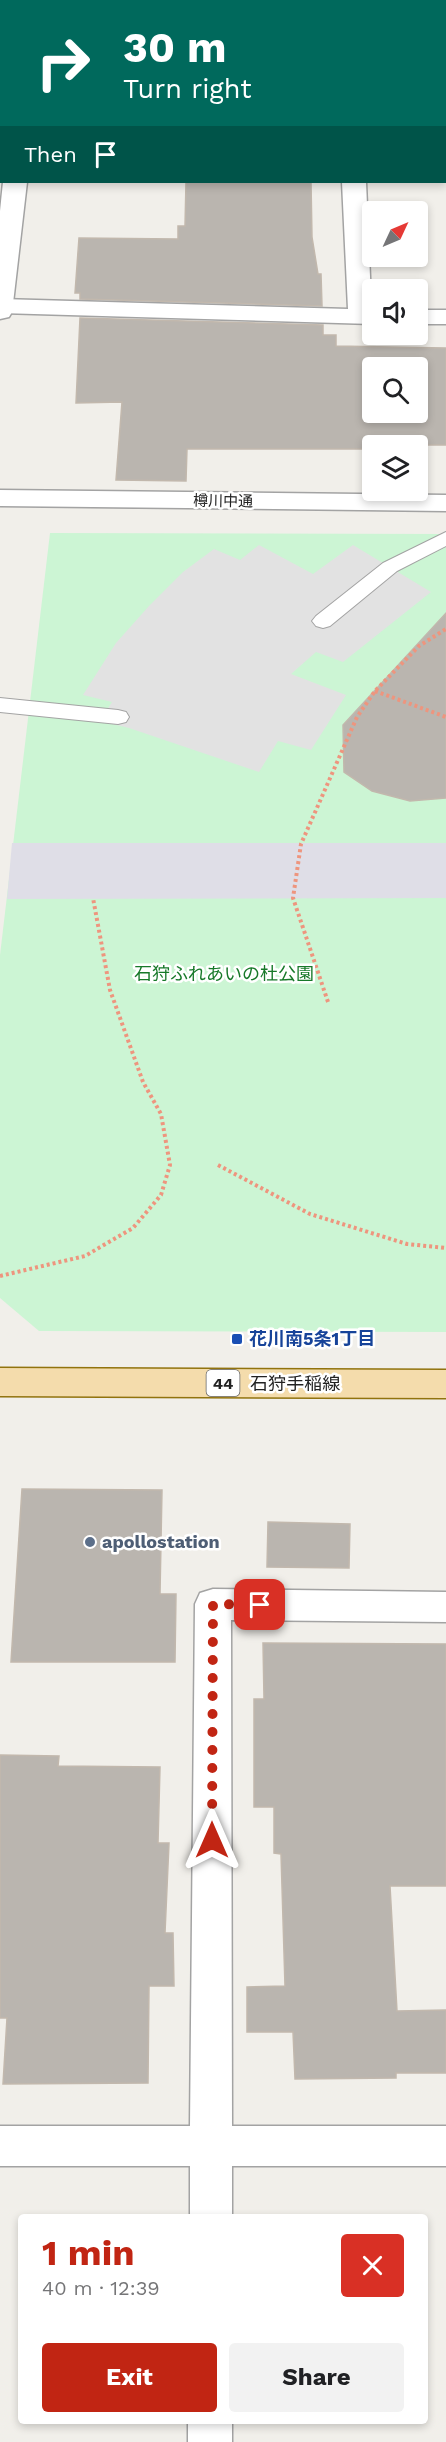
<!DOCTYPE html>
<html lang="en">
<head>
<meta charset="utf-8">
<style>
	body { margin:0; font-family:"Work Sans","Noto Sans JP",sans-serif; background:#f2f2f2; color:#202124; height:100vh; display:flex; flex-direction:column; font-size:22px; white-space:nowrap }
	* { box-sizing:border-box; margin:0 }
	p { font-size:20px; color:#757577 }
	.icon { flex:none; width:33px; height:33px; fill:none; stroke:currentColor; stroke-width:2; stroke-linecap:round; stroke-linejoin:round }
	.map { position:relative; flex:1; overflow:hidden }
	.drawer { position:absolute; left:18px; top:2214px; width:410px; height:210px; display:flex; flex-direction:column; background:#fff; border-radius:6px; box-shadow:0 3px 9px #0003 }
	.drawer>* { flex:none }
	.banner { position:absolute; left:0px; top:0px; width:447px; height:183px; box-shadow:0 3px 9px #0003; background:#00695c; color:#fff; overflow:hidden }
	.needle { width:39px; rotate:46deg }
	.tools { position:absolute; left:362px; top:201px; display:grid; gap:12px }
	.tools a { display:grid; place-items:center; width:66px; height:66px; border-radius:6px; background:#fff; box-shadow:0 3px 9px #0003; font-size:30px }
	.pin { position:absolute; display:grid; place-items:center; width:51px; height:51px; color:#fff; margin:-26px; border-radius:12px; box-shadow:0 3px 9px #0006 }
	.me { position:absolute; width:66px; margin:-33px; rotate:0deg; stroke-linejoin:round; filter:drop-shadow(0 0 4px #0008) }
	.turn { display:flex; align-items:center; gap:21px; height:126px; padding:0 24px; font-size:27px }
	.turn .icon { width:78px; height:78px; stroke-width:2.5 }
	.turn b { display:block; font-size:42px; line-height:51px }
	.then { display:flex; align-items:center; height:57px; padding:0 24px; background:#0003; gap:12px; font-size:22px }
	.round { display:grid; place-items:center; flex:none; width:63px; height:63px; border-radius:6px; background:#f2f2f2 }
	.summary { display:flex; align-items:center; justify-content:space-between; height:102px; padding:0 24px }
	h1 { font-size:36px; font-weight:700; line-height:45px; color:#c12513 }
	.cta { display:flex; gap:12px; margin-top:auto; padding:12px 24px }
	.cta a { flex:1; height:69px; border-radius:6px; background:#c12513; color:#fff; font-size:24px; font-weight:700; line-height:69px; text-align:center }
	.cta a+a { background:#f2f2f2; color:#202124 }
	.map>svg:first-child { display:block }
	.park { fill:#ccf5d4 }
	.parking { fill:#e2e2e2 }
	.plaza { fill:#dfdee7 }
	.building { fill:#bab5af; stroke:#c2b8ad; stroke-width:1.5; fill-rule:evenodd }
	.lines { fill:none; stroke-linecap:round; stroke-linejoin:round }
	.service-casing { stroke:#a3a3a3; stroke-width:2 }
	.minor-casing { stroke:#a3a3a3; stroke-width:3 }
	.tertiary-casing { stroke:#a3a3a3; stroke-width:3 }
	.primary-casing { stroke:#91730e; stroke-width:3 }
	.path { stroke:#ee957e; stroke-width:4; stroke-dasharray:3 3; stroke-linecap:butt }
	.service { fill:#fff; fill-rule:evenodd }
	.minor { fill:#fff; fill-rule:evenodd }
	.tertiary { fill:#fff; fill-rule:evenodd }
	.primary { fill:#f4dcac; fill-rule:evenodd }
	.route { stroke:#c12513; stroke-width:10; stroke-dasharray:0 18 }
	.transit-dot { fill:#1a4fb4; stroke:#fff; stroke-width:2 }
	.service-dot { fill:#5c6f8a; stroke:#fff; stroke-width:2 }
	.labels { text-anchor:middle; stroke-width:5; stroke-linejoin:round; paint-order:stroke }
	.far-street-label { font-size:15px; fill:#222; stroke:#fff }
	.shield { fill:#fff; stroke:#646464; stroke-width:1.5 }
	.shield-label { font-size:16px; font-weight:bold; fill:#222 }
	.park-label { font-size:18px; fill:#177929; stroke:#fff }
	.transit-label { font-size:18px; font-weight:bold; fill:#164399; stroke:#fff; text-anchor:start }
	.street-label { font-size:18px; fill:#222; stroke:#fff }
	.service-label { font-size:18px; font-weight:bold; fill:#4e5e75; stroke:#fff; text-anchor:start }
</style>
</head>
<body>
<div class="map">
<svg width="446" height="2442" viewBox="0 0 446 2442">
	<rect width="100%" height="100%" fill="#f1efea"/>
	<path class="park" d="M 50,533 L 446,534 L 446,1332 L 39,1331 L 0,1298 L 0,955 Z"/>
	<path class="parking" d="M 259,545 L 313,574 L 353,545 L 431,592 L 343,662 L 316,652 L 291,674 L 346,695 L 311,750 L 278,741 L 259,772 L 129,728 L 100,721 L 112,702 L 83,695 L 116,643 L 149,606 L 183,572 L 214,549 L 240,560 Z"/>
	<path class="plaza" d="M 12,843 L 446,843 L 446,898 L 7,899 Z"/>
	<path class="building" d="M 186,182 L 311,182 L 312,237 L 318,274 L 321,274 L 322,306 L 80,299 L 80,293 L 75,293 L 79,238 L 178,239 L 178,226 L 185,226 Z
		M 80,318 L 323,325 L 323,335 L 336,335 L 336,346 L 446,348 L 446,445 L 372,445 L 372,449 L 187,449 L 186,481 L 116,480 L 122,402 L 76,403 ZM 372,368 L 417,368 L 417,412 L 372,412 Z
		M 446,613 L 446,798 L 410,801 L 372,791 L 344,772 L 343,725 Z
		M 22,1489 L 162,1490 L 160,1594 L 176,1594 L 175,1662 L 11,1662 Z
		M 268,1522 L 350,1524 L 349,1568 L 267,1567 Z
		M 263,1643 L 446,1644 L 446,1886 L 390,1886 L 397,2011 L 446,2010 L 446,2073 L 396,2073 L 396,2078 L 295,2079 L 293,2032 L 247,2032 L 247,1987 L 285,1986 L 281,1854 L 274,1853 L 274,1807 L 254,1807 L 254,1699 L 264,1699 Z
		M 0,1755 L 59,1756 L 58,1766 L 160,1767 L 158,1843 L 169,1843 L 165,1933 L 173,1933 L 174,1986 L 149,1986 L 148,2083 L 3,2084 L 7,2018 L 0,2018 Z"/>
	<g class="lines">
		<defs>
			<path id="service" d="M 446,532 L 446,546 L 397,571 L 330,626 L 323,628 L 316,626 L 312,621 L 316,616 L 383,563 Z
				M 0,698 L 118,710 L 126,712 L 129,717 L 126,722 L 118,724 L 0,712 Z"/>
			<path id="minor" d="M 333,0 L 355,0 L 355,2 L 333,2 Z
				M 342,182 L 366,182 L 372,324 L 0,313 L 1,299 L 348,309 Z
				M 417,310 L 446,310 L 446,324 L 417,324 Z
				M 0,490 L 446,495 L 446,511 L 0,506 Z
				M 213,1589 L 446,1592 L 446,1622 L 231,1620 L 232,2126 L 446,2126 L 446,2166 L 232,2166 L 232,2217 L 190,2217 L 190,2166 L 0,2166 L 0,2126 L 190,2126 L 195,1604 L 200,1593 Z
				M 188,2421 L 232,2421 L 232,2442 L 188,2442 Z"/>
			<path id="tertiary" d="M 25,0 L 47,0 L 47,2 L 25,2 Z
				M 3,182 L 27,182 L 12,312 L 9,317 L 0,319 L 0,211 Z"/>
			<path id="primary" d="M 0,1368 L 446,1370 L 446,1398 L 0,1396 Z"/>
		</defs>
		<use href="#service" class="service-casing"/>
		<use href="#minor" class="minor-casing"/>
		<use href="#tertiary" class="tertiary-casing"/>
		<use href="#primary" class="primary-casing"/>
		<path class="path" d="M 375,691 L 446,717
			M 328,1002 L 293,898 L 301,844 L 357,717 L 375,691 L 419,646 L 446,629
			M 218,1165 L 310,1214 L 407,1244 L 446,1248
			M 0,1276 L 85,1256 L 133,1228 L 161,1195 L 170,1165 L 161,1114 L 143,1082 L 110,990 L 93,898"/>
		<use href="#service" class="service"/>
		<use href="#minor" class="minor"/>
		<use href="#tertiary" class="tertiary"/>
		<use href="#primary" class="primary"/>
	</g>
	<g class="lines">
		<path class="route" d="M 212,1840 L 213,1604 L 260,1605"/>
	</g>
	<rect class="transit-dot" x="231" y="1333" width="12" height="12" rx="3"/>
	<circle class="service-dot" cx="90" cy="1542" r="6"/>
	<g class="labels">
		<g class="far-street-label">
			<text transform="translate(223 501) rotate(1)" y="5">樽川中通</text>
		</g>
		<rect class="shield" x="206.5" y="1370" width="33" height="26" rx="4.5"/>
		<g class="shield-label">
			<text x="223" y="1389">44</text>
		</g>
		<g class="park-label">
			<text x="224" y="980">石狩ふれあいの杜公園</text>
		</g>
		<g class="transit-label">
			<text x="249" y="1345">花川南5条1丁目</text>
		</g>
		<g class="street-label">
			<text x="295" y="1390">石狩手稲線</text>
		</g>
		<g class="service-label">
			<text x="102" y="1548">apollostation</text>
		</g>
	</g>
</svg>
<div class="tools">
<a><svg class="needle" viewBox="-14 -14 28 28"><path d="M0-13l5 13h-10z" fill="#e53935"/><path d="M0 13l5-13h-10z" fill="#757577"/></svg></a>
<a><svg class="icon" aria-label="sound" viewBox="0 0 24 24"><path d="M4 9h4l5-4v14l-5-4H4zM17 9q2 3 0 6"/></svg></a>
<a><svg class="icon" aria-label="search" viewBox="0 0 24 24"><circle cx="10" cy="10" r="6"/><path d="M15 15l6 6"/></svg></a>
<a><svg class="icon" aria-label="layers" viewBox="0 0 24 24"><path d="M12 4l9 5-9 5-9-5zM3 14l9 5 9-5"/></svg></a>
</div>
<div class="pin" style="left:260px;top:1605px;background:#d93025"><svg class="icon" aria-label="arrive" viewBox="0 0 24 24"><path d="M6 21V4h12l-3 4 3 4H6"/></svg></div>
<svg class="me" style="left:212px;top:1840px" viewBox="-20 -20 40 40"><path d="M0-17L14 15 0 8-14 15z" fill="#c12513" stroke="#fff" stroke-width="4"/></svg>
<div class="banner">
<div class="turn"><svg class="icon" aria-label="right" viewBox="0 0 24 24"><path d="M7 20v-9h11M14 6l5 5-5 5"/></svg><div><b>30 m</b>Turn right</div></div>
<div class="then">Then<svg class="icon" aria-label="arrive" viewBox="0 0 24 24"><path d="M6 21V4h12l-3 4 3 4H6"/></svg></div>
</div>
<section class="drawer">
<div class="summary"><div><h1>1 min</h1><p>40 m · 12:39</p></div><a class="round" style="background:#d93025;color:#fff"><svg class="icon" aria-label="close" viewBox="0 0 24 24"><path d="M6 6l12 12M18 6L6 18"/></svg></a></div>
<div class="cta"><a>Exit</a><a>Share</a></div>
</section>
</div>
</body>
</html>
